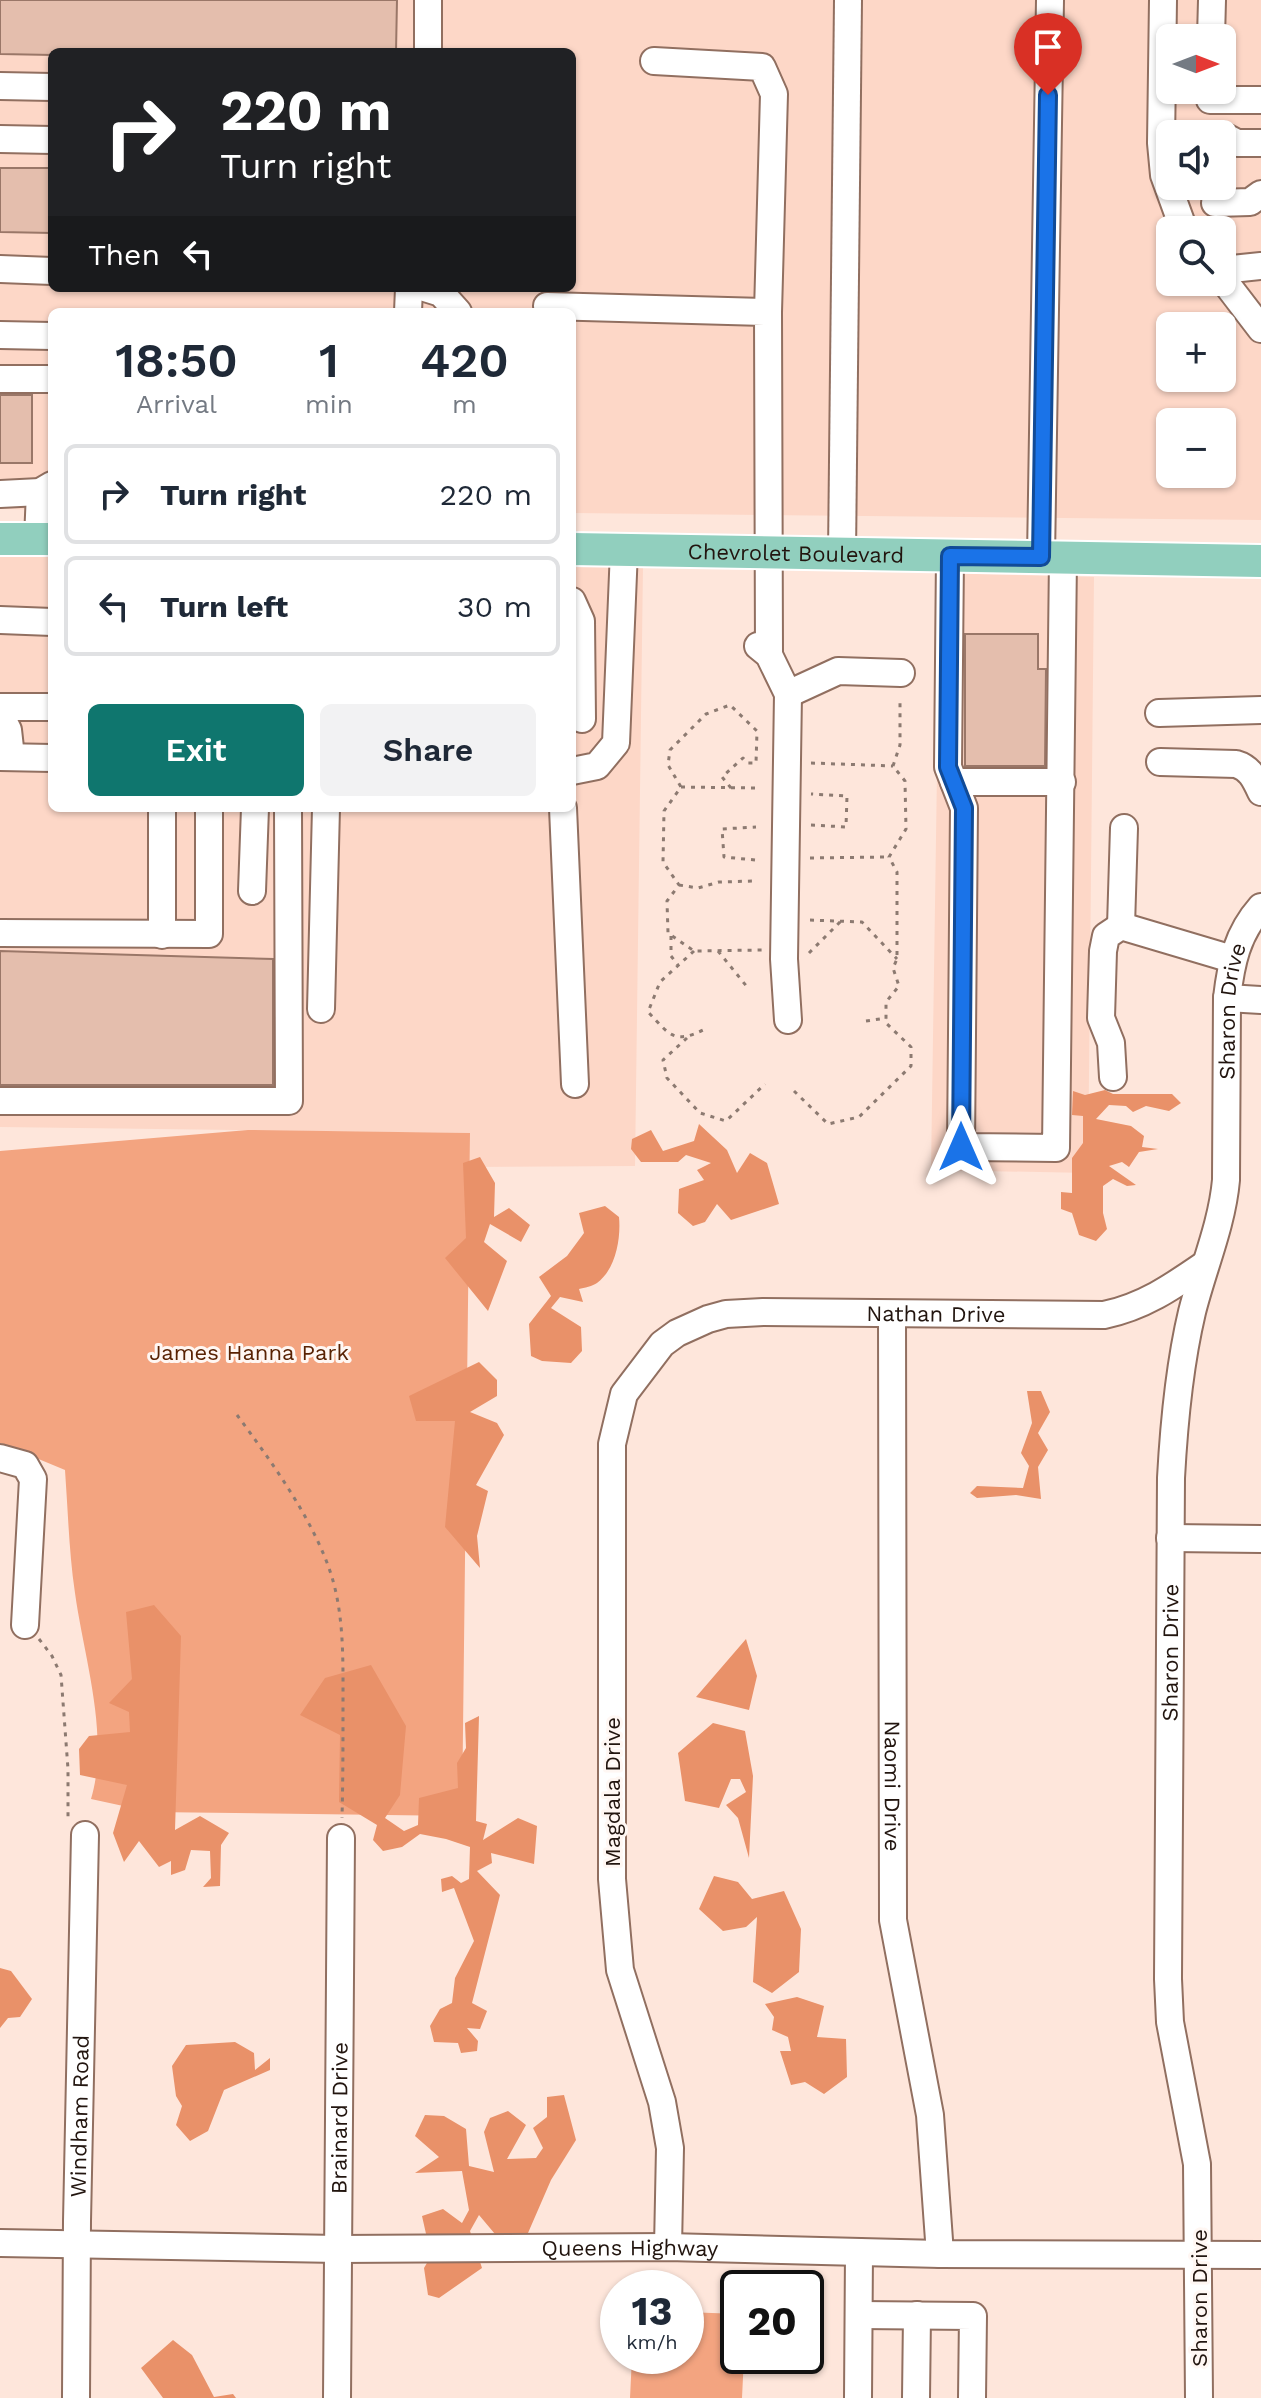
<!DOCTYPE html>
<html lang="en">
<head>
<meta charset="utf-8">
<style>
	body { margin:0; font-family:"Work Sans",sans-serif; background:#f2f2f3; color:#1f2937; height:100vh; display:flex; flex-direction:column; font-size:30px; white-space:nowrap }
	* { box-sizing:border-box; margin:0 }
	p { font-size:26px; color:#747a83 }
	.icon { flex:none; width:44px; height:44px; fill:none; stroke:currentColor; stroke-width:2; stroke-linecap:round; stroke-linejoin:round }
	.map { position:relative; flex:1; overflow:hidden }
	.side { position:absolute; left:48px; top:308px; width:528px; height:504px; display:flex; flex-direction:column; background:#fff; border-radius:12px; box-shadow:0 2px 6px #0004 }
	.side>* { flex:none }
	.banner { position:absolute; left:48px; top:48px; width:528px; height:244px; border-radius:12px; box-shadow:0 2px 6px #0004; background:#202124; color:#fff; overflow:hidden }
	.needle { width:52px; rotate:90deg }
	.controls { position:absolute; left:1156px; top:24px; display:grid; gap:16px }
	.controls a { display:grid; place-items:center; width:80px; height:80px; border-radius:12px; background:#fff; box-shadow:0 2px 6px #0004; font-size:40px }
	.speed { position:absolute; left:600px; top:2270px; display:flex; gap:16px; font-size:40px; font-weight:700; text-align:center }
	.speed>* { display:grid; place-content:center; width:104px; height:104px; border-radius:50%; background:#fff; box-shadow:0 2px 6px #0004; line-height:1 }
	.speed small { font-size:20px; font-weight:400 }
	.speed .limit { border:4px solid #111; border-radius:12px; background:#fff; color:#111 }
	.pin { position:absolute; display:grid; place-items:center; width:68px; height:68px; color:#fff; margin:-82px -34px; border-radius:50% 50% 50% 0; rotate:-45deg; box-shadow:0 0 8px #0007 }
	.pin .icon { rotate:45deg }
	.me { position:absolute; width:88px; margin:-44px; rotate:0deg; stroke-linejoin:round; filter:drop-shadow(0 0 6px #0008) }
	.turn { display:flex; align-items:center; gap:28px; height:168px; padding:0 40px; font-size:36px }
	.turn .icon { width:104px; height:104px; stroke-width:2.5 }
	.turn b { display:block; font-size:56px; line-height:68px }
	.then { display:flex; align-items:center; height:76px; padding:0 40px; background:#0003; gap:16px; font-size:30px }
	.eta { display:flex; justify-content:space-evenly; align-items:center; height:136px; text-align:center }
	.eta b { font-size:48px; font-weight:600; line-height:56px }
	.action { display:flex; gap:16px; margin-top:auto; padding:16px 40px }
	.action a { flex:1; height:92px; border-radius:12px; background:#0f766e; color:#fff; font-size:32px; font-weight:600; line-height:92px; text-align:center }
	.action a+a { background:#f2f2f3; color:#1f2937 }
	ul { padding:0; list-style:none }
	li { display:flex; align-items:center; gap:24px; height:100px; margin:0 16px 12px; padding:0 24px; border:4px solid #e0e1e3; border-radius:12px }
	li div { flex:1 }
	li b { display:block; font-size:30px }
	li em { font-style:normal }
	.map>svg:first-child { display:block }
	.built { fill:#fdd7c7; fill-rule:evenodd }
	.green { fill:#f3a480 }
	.forest { fill:#e99169 }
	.building { fill:#e4bead; stroke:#9a7768; stroke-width:2 }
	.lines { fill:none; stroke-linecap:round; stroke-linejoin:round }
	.minor-casing { stroke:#916f60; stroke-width:30 }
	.major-casing { stroke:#fff; stroke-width:36 }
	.path { stroke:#8c7a71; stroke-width:3; stroke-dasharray:4 6; stroke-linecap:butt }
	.minor { stroke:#fff; stroke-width:26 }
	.major { stroke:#91cfbe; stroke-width:32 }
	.route-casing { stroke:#114b97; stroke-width:20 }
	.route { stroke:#1a73e8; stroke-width:14 }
	.labels { text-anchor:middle; stroke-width:6; stroke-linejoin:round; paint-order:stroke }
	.street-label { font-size:22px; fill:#22150f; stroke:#fff7f3 }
	.park-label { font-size:22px; fill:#592203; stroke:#fff7f3 }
</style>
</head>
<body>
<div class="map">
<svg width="1261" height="2398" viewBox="0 0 1261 2398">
	<rect width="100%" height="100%" fill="#fee6db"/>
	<path class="built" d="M 0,0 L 1261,0 L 1261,520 L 572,513 L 572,312 L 52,312 L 52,510 L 0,509 ZM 1170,38 L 1222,38 L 1222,90 L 1170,90 ZM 52,52 L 572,52 L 572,288 L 52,288 ZM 1170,134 L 1222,134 L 1222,186 L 1170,186 ZM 1170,230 L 1222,230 L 1222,282 L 1170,282 ZM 1170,326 L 1222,326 L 1222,378 L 1170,378 ZM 1170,422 L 1222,422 L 1222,474 L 1170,474 Z
		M 0,548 L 52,550 L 52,808 L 572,808 L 572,564 L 643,566 L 635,1166 L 470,1167 L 470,1133 L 0,1127 Z
		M 940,573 L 1094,577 L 1088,1173 L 931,1170 Z"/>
	<path class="green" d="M 248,1130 L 470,1133 L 462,1816 L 151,1812 L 91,1799 C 110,1736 84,1658 75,1593 C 69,1553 68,1511 65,1470 L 0,1443 L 0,1151 Z
		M 686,2312 L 738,2314 L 738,2356 L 744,2356 L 742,2398 L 630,2398 L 632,2356 L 686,2356 Z"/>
	<path class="forest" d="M 1105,1090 L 1113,1094 L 1172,1094 L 1181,1103 L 1169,1111 L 1146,1106 L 1133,1112 L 1126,1106 L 1109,1105 L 1096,1119 L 1131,1126 L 1144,1136 L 1142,1147 L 1158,1149 L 1139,1152 L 1129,1167 L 1122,1162 L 1109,1166 L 1136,1185 L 1127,1186 L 1113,1179 L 1103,1186 L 1103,1213 L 1107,1229 L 1096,1241 L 1079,1235 L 1072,1213 L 1061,1209 L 1061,1192 L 1072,1193 L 1072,1158 L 1083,1143 L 1083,1116 L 1072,1115 L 1073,1091 L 1085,1095 Z
		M 699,1124 L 727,1150 L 737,1173 L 750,1153 L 767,1163 L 779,1204 L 731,1220 L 717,1204 L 705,1222 L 693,1226 L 678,1213 L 679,1189 L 704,1180 L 697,1170 L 711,1163 L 686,1155 L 678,1162 L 641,1162 L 631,1149 L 632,1139 L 651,1130 L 663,1151 L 694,1141 Z
		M 480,1157 L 495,1183 L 494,1217 L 509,1208 L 530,1225 L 521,1242 L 490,1224 L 484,1242 L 507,1261 L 488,1311 L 445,1258 L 466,1238 L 463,1163 Z
		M 605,1206 L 619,1217 C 621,1238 616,1269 597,1283 C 593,1286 584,1288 579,1289 L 583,1302 L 560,1297 L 551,1308 L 581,1327 L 582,1351 L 571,1363 L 542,1361 L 531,1356 L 529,1324 L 551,1296 L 539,1277 L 567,1256 L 584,1233 L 579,1213 Z
		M 479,1362 L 497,1380 L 497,1396 L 470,1412 L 497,1423 L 504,1435 L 476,1485 L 488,1491 L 477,1536 L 480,1568 L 445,1527 L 455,1421 L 416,1421 L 409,1396 Z
		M 1027,1391 L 1041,1391 L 1050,1412 L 1038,1433 L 1048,1450 L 1038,1467 L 1041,1499 L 1016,1495 L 977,1498 L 970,1493 L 977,1486 L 1023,1488 L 1029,1466 L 1021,1453 L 1032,1423 Z
		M 154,1605 L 181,1636 L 175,1830 L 200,1816 L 229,1833 L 221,1845 L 220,1886 L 203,1887 L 211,1878 L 210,1851 L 191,1850 L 185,1870 L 171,1875 L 171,1861 L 159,1867 L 139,1841 L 124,1862 L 113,1833 L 127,1785 L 80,1775 L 79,1749 L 89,1736 L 130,1732 L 129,1712 L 109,1703 L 132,1679 L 126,1612 Z
		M 746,1639 L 757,1676 L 749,1710 L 696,1697 Z
		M 371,1665 L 406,1726 L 400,1795 L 385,1818 L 404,1831 L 418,1825 L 419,1798 L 458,1788 L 457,1763 L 466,1748 L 465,1723 L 479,1716 L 476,1821 L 487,1824 L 483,1840 L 518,1818 L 537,1826 L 534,1864 L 491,1853 L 492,1863 L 477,1871 L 500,1895 L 472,2003 L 487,2011 L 480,2029 L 467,2028 L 478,2041 L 477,2051 L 461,2053 L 458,2043 L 434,2042 L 430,2026 L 440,2009 L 452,2003 L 455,1978 L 474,1941 L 454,1888 L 442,1892 L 441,1879 L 452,1876 L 461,1883 L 469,1879 L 470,1847 L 446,1839 L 420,1834 L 402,1847 L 383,1851 L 373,1840 L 377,1825 L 339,1802 L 340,1735 L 300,1715 L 325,1678 Z
		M 713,1723 L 745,1731 L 753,1776 L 749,1858 L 738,1818 L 726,1805 L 746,1792 L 740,1779 L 731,1779 L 719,1808 L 685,1801 L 678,1753 Z
		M 714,1876 L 738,1882 L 752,1899 L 784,1891 L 801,1929 L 799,1972 L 772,1993 L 753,1982 L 757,1917 L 746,1927 L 723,1931 L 699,1909 Z
		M 0,1968 L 11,1971 L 32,1999 L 20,2017 L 8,2018 L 0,2028 Z
		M 797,1997 L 824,2006 L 817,2037 L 846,2039 L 847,2077 L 824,2094 L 805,2082 L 791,2085 L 780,2051 L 791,2051 L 788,2037 L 772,2030 L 774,2017 L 765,2004 Z
		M 235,2042 L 254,2053 L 255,2070 L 270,2058 L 270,2070 L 224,2090 L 208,2131 L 190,2141 L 176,2125 L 182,2106 L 176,2096 L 172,2066 L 186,2045 Z
		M 564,2095 L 576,2140 L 551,2180 L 528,2233 L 500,2240 L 479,2215 L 470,2231 L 482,2268 L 439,2298 L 428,2295 L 424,2268 L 431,2256 L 422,2216 L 443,2209 L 462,2223 L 469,2210 L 462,2171 L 415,2173 L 439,2157 L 415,2136 L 425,2115 L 444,2116 L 466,2129 L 469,2166 L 494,2172 L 484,2132 L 490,2118 L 508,2111 L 526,2125 L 507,2159 L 536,2158 L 543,2148 L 533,2128 L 547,2117 L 547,2097 Z
		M 173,2340 L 192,2355 L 214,2397 L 233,2394 L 236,2398 L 163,2398 L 141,2368 Z"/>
	<path class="building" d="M 0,0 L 397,0 L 396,52 L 52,52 L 52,55 L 0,54 Z
		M 0,168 L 52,168 L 52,233 L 0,232 Z
		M 0,395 L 32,395 L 32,463 L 0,463 Z
		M 965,634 L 1038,634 L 1038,669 L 1046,669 L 1045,766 L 965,766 Z
		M 0,951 L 273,959 L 273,1085 L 0,1085 Z"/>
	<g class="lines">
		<defs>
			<g id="minor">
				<path d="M 428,0 L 428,52"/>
				<path d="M 1163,0 L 1161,143 L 1164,175 L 1184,230"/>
				<path d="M 1211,38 L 1212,0"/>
				<path d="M 654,61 L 762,67 L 774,94 L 768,312"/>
				<path d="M 0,86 L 52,87"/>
				<path d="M 1210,90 L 1210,100 L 1261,100"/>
				<path d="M 1222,135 L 1237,143 L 1261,143"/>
				<path d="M 0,139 L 52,140"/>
				<path d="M 1215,203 L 1250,202 L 1261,194"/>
				<path d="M 0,269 L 52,271"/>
				<path d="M 1222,270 L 1261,266"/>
				<path d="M 1222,278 L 1261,329"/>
				<path d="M 425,288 L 441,293 L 458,312"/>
				<path d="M 547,306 L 768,312 L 769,655"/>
				<path d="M 408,312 L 409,288"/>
				<path d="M 0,335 L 52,336"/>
				<path d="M 0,379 L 52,379"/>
				<path d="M 0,494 L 40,492 L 52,485"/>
				<path d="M 38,539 L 40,492"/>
				<path d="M 842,554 L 848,0"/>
				<path d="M 950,556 L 948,767 L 964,808 L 961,1147 L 1056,1148 L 1063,558"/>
				<path d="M 1041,557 L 1050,0"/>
				<path d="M 572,601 L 581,621 L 582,719"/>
				<path d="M 0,620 L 52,622"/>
				<path d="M 758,646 L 769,655 L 788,694 L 784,959 L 788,1020"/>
				<path d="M 788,694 L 838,671 L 901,673"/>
				<path d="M 0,707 L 52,707"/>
				<path d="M 1159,713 L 1261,710"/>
				<path d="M 0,714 L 8,730 L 11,757"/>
				<path d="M 0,757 L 52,758"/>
				<path d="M 1160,762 L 1236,764 C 1250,768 1255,779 1261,792"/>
				<path d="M 572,771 L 597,766 L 616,743 L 624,550"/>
				<path d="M 954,782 L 1062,782"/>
				<path d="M 162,808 L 162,935"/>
				<path d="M 563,808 L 575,1084"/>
				<path d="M 252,891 L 255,808"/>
				<path d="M 1121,926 L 1124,828"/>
				<path d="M 0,933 L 209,934 L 209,808"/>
				<path d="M 1227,998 L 1261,1000"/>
				<path d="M 321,1009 L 326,808"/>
				<path d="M 1113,1077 L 1111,1043 L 1101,1018 L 1103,951 L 1106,936 L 1121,926 L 1232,959"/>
				<path d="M 0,1101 L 289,1101 L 288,808"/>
				<path id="s1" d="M 892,1314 L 893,1920 L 930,2115 L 940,2254"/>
				<path d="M 0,1458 L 25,1465 L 33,1479 L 25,1625"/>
				<path d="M 1170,1538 L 1261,1539"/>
				<path id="s2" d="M 0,2243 L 338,2249 L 668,2247 L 940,2254 L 1261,2255"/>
				<path id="s3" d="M 668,2247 L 670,2148 L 662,2102 L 620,1970 L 612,1879 L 612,1444 L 624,1394 L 662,1344 L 677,1333 L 708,1319 L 726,1314 L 763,1312 L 1104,1315 C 1143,1307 1172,1287 1204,1265"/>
				<path d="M 859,2315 L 973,2316 L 972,2398"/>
				<path id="s4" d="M 76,2398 L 77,2221 L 85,1835"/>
				<path id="s5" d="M 337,2398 L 341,1838"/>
				<path d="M 858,2398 L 859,2252"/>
				<path d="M 916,2398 L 917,2315"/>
				<path id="s6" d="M 1199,2398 L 1197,2164 L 1170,2022 L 1168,1979 L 1171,1478 C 1174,1422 1179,1367 1192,1312 C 1203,1268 1222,1225 1226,1180 L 1227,998 C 1231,963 1237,934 1261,907"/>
			</g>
			<g id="major">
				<path d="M 0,539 L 52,539"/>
				<path id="s7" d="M 572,549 L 1261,561"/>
			</g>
		</defs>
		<use href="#minor" class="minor-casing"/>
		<use href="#major" class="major-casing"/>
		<path class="path" d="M 811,763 L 893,766
			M 681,787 L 756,788
			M 731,788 L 722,777 L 743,758 L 748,763 L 756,763 L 757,731 L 730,705 L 706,714 L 670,750 L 668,765 L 681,787 L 664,811 L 663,862 L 679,885 L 667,901 L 668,933 L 694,951 L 763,950
			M 811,825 L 846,827 L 847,796 L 811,794
			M 810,858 L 889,857
			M 755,860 L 724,857 L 722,829 L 756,827
			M 679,885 L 698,888 L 719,882 L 755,881
			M 810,920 L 862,922 L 897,959
			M 671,936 L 671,956 L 678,965
			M 694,951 L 660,982 L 648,1012 C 671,1036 674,1045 707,1028
			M 718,951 L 748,988
			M 809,953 L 841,921
			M 866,1021 L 886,1018
			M 687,1038 L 663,1060 L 667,1078 L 700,1113 L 726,1121 L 765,1084
			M 794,1091 L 828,1124 L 859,1117 L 911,1066 L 911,1047 L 886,1023 L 886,1002 L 899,986 L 893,968 L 897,959 L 897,872 L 889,857 L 906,829 L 905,781 L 893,766 L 900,745 L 900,701
			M 237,1415 C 271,1461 313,1519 331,1574 C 344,1615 343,1659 343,1702 C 343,1740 343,1779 342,1818
			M 39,1639 L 52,1656 L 61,1675 L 68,1769 L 68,1821"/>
		<use href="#minor" class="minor"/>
		<use href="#major" class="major"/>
	</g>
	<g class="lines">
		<defs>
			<path id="route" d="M 961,1147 L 964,808 L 948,767 L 950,556 L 1041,557 L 1048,95"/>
		</defs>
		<use href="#route" class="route-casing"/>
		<use href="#route" class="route"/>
	</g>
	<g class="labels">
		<g class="street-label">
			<text dy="8" stroke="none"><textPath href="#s7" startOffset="224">Chevrolet Boulevard</textPath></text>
			<text dy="8" stroke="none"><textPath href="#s6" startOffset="1396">Sharon Drive</textPath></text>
			<text dy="8" stroke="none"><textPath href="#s3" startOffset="1206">Nathan Drive</textPath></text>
			<text dy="8" stroke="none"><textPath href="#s6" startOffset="748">Sharon Drive</textPath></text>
			<text dy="8" stroke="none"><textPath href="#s1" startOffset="472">Naomi Drive</textPath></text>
			<text transform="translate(612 1792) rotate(-90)" y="8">Magdala Drive</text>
			<text dy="8" stroke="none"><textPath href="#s4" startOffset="282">Windham Road</textPath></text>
			<text dy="8" stroke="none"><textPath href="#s5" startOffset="280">Brainard Drive</textPath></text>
			<text dy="8" stroke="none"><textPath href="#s2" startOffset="630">Queens Highway</textPath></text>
			<text transform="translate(1199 2298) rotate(-90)" y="8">Sharon Drive</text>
		</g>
		<g class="park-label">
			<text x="249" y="1360">James Hanna Park</text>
		</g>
	</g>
</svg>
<div class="controls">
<a><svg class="needle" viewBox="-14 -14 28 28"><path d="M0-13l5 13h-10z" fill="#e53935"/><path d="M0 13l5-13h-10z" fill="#747a83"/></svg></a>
<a><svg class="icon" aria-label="sound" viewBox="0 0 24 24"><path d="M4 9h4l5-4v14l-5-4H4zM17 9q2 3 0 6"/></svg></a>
<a><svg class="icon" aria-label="search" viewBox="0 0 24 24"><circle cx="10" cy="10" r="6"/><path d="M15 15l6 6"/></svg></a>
<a>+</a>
<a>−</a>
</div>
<div class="speed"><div>13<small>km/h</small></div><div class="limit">20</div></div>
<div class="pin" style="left:1048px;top:95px;background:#d93025"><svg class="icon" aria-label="arrive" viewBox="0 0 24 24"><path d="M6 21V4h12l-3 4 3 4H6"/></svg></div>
<svg class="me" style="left:961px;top:1147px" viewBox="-20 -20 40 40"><path d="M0-17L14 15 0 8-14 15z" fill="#1a73e8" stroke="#fff" stroke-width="4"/></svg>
<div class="banner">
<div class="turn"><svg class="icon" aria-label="right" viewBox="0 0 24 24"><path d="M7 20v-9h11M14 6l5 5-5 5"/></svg><div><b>220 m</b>Turn right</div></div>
<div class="then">Then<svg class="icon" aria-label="left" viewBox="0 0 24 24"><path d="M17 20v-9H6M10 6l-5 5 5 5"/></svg></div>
</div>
<section class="side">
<div class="eta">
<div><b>18:50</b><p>Arrival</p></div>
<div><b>1</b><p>min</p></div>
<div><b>420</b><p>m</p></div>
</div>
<ul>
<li><svg class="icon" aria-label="right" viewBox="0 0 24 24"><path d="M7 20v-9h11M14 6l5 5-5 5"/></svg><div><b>Turn right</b></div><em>220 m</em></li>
<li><svg class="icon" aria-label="left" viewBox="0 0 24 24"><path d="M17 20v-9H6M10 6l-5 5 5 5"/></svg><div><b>Turn left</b></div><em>30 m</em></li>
</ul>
<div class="action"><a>Exit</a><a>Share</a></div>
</section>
</div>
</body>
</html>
